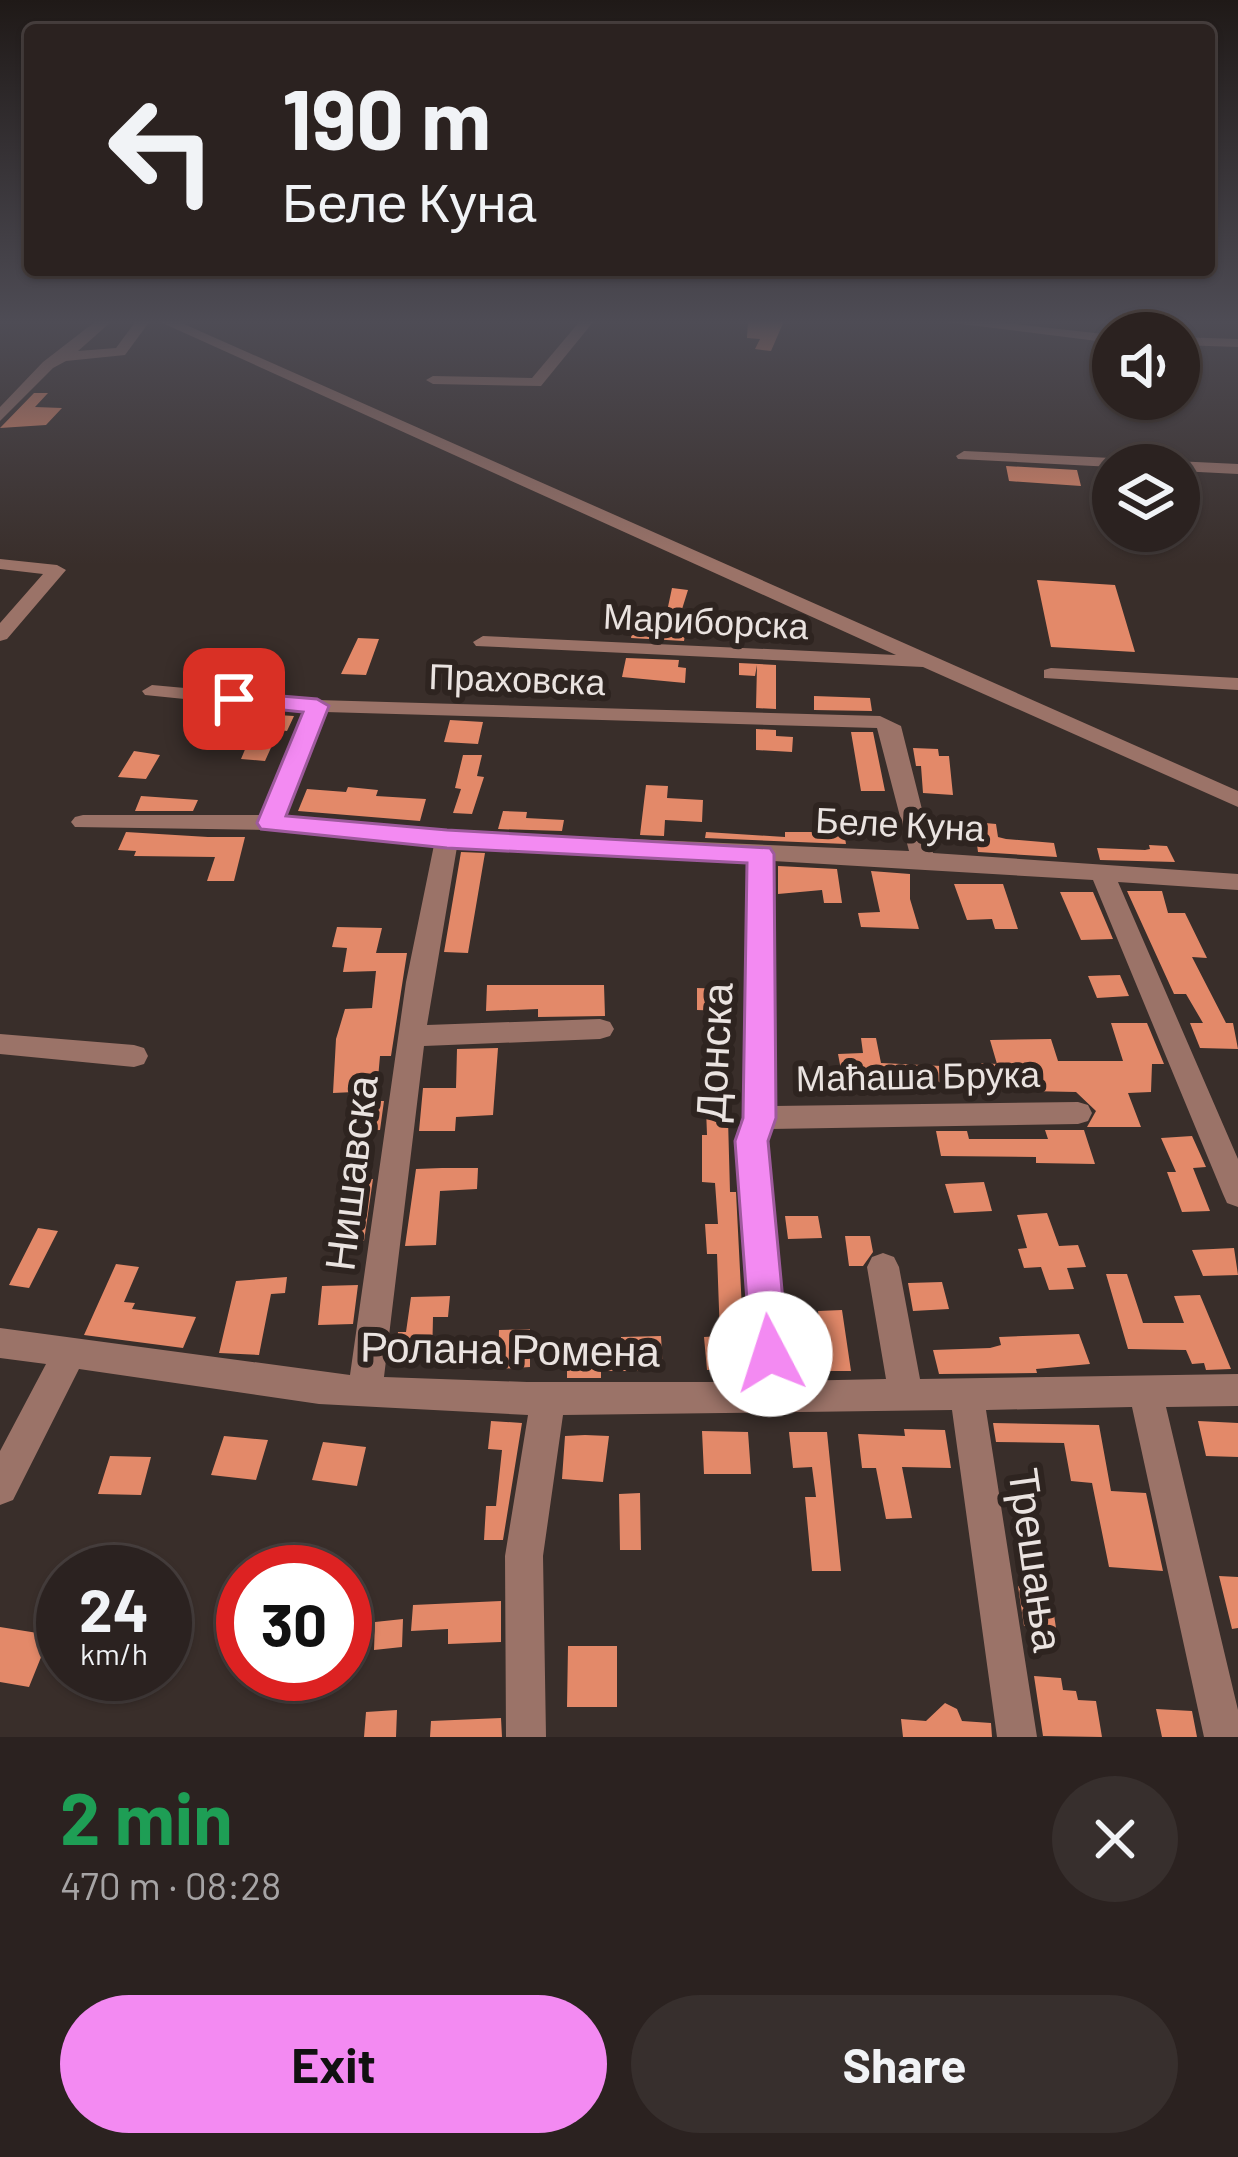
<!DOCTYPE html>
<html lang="en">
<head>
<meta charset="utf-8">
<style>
	body { margin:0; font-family:Barlow,sans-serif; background:#372f2d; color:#f1f3f6; height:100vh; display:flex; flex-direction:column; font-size:45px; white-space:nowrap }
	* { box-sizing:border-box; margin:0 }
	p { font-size:39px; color:#a6a4a5 }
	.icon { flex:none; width:66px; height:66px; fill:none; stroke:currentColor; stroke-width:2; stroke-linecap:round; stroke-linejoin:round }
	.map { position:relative; height:1737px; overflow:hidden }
	.sheet { display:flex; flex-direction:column; background:#2b2220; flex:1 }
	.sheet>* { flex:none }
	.top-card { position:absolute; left:24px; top:24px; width:1191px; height:252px; border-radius:12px; box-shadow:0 3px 9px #0004,0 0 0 3px #473f3e; background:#2b2220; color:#f1f3f6; overflow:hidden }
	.buttons { position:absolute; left:1092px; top:312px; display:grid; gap:24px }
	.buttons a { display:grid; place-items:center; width:108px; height:108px; border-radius:50%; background:#2b2220; box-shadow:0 3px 9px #0004,0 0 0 3px #473f3e; font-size:60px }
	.speed { position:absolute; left:36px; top:1545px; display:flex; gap:24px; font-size:60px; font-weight:700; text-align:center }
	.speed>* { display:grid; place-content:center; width:156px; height:156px; border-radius:50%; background:#2b2220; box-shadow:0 3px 9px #0004,0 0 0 3px #473f3e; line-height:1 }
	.speed small { font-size:30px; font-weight:400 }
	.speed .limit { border:18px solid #d22; background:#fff; color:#111 }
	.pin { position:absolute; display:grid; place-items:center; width:102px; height:102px; color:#fff; margin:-51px; border-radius:24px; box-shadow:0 6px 18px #0006 }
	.me { position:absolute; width:132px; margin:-66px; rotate:355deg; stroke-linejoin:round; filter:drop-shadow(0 0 9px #0008) }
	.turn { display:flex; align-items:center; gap:42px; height:252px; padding:0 60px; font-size:54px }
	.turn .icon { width:156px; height:156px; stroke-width:2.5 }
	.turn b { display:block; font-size:84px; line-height:102px }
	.round { display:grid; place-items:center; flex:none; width:126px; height:126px; border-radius:63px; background:#372f2d }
	.overview { display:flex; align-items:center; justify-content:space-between; height:204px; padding:0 60px }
	h1 { font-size:72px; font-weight:700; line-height:90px; color:#1e9e55 }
	.primary-button { display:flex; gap:24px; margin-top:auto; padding:24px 60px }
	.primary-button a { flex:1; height:138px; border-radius:72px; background:#f38af2; color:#111; font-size:48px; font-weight:700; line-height:138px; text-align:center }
	.primary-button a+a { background:#372f2d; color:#f1f3f6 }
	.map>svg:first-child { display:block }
	.building { fill:#e38969 }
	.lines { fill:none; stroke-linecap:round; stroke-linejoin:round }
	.minor { fill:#9b7368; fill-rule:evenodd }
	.route { fill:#f38af2; stroke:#9e5a9d; stroke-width:3 }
	.labels { text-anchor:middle; stroke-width:12; stroke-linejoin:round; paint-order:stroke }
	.street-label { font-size:36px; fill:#eae3e0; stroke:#2e2420 }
	.near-street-label { font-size:42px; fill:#eae3e0; stroke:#2e2420 }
</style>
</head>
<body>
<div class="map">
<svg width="1238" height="1737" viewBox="0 0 1238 1737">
	<rect width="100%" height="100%" fill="#392e2a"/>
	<path class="building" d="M 748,321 L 784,321 L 771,351 L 755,349 L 760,339 L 747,338 Z
		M 34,393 L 48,393 L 35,407 L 62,408 L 46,425 L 0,428 Z
		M 1006,466 L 1077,470 L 1081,486 L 1009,481 Z
		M 1037,580 L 1115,585 L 1135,652 L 1051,647 Z
		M 672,588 L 688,590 L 678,622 L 687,623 L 684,641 L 631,638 L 632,633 L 662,635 Z
		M 358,638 L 379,639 L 366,675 L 341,674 Z
		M 626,658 L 679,660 L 678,667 L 686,668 L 685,683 L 622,677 Z
		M 739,663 L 776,665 L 776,709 L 756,708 L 757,665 L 755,676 L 739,675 Z
		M 814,696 L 870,698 L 872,711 L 814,710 Z
		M 260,714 L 294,716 L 287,731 L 279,730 L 265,761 L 241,759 Z
		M 450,720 L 483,722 L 478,744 L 444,742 Z
		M 756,729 L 776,730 L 776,736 L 793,737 L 792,752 L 756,750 Z
		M 851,732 L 873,732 L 885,791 L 861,791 Z
		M 913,748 L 938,749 L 939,756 L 949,756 L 953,795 L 923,793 L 921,766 L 916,766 Z
		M 134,751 L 160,755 L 146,779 L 118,777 Z
		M 463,755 L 482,755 L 477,776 L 484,777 L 472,814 L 453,813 L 461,789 L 455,788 Z
		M 646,785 L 668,786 L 667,798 L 703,800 L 702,822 L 665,820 L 664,836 L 640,835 Z
		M 348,787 L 378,790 L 376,796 L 426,799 L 420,821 L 298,811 L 307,789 L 346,792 Z
		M 141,796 L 198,800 L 193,811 L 135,811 Z
		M 503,811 L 527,812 L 526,818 L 564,820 L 562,831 L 498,829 Z
		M 974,822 L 996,824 L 998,837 L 1006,839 L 1054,843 L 1057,857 L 978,852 Z
		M 126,832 L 208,837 L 245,837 L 234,881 L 207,881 L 215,857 L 134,856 L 136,851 L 118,850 Z
		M 706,832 L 785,837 L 785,832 L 844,832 L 846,844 L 705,838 Z
		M 1149,845 L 1167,846 L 1175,862 L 1100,860 L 1097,848 L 1145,850 L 1150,849 Z
		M 461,852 L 485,853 L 468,953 L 444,952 Z
		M 778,866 L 837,869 L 842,903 L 824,903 L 822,890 L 778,894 Z
		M 871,871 L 910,874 L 910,899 L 919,929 L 861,927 L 858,913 L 880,912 Z
		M 954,884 L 1003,884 L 1018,929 L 995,929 L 992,919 L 967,920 Z
		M 1127,891 L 1162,891 L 1168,913 L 1185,913 L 1207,958 L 1192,957 L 1226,1023 L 1233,1023 L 1238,1049 L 1200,1048 L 1190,1023 L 1203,1023 L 1186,994 L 1174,994 Z
		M 1060,892 L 1093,892 L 1113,939 L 1081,940 Z
		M 337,927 L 382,928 L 376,953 L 407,953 L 391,1056 L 380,1056 L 376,1101 L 384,1101 L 380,1130 L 349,1131 L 354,1092 L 333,1093 L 336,1039 L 345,1009 L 372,1008 L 376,971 L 343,972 L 347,948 L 332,947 Z
		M 1120,975 L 1129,996 L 1097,998 L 1088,976 Z
		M 487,985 L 604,985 L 605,1016 L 538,1017 L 538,1009 L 486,1011 Z
		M 697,988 L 726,989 L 726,1011 L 697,1010 Z
		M 1111,1023 L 1147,1023 L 1164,1064 L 1152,1064 L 1151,1092 L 1128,1093 L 1141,1127 L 1087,1127 L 1096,1111 L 1076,1092 L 917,1089 L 918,1093 L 885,1093 L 884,1086 L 844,1086 L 838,1054 L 863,1053 L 861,1038 L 876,1038 L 881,1063 L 982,1068 L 981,1063 L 997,1064 L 990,1040 L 1051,1039 L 1058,1061 L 1123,1061 Z
		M 498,1048 L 493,1115 L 456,1117 L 455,1131 L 419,1131 L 423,1088 L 456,1088 L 457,1049 Z
		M 705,1082 L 727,1083 L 730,1192 L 736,1192 L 745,1368 L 707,1370 L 704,1337 L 720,1336 L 717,1254 L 707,1254 L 705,1224 L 718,1224 L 715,1183 L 702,1182 L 702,1135 L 707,1135 Z
		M 1045,1130 L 1084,1130 L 1095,1164 L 1036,1163 L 1036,1157 L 941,1156 L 936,1131 L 967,1131 L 969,1139 L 1048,1139 Z
		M 1192,1136 L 1206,1167 L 1193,1168 L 1210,1211 L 1182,1212 L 1167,1172 L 1176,1172 L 1161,1138 Z
		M 442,1168 L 478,1168 L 477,1189 L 440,1191 L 436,1245 L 405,1246 L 416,1169 Z
		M 373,1179 L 364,1241 L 334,1242 L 342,1180 Z
		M 984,1182 L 992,1211 L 954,1213 L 945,1184 Z
		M 1047,1213 L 1059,1246 L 1078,1245 L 1086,1267 L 1067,1268 L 1074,1289 L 1049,1290 L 1041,1267 L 1024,1268 L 1018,1249 L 1027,1248 L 1017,1215 Z
		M 785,1216 L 818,1216 L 822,1238 L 788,1239 Z
		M 38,1228 L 58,1231 L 29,1288 L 9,1285 Z
		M 845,1236 L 870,1236 L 873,1252 L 863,1266 L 849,1266 Z
		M 1234,1248 L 1238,1275 L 1203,1276 L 1192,1250 Z
		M 116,1264 L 139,1267 L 124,1302 L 135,1303 L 132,1309 L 196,1317 L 183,1348 L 84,1335 Z
		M 1106,1274 L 1127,1274 L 1143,1323 L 1184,1323 L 1174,1296 L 1200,1295 L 1231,1369 L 1206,1370 L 1204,1363 L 1192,1364 L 1186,1350 L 1128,1349 Z
		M 287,1277 L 285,1293 L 271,1294 L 259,1355 L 219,1353 L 236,1281 Z
		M 942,1282 L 949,1309 L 913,1311 L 908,1283 Z
		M 358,1285 L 353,1324 L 318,1325 L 322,1286 Z
		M 450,1296 L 448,1317 L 433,1317 L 432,1360 L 394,1362 L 398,1332 L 406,1332 L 411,1297 Z
		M 842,1310 L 851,1371 L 810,1371 L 806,1334 L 821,1333 L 818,1311 Z
		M 530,1329 L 530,1367 L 498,1369 L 499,1330 Z
		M 1079,1334 L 1090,1364 L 1036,1369 L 1037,1373 L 939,1374 L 933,1350 L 990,1348 L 1001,1345 L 999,1337 Z
		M 661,1336 L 663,1371 L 601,1371 L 601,1378 L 567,1378 L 567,1348 L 621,1348 L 621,1337 Z
		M 491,1421 L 522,1423 L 503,1540 L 484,1540 L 486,1506 L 496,1506 L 502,1450 L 488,1449 Z
		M 1198,1421 L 1238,1423 L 1238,1457 L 1206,1456 Z
		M 993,1423 L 1099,1425 L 1111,1491 L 1146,1493 L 1163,1571 L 1109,1567 L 1092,1483 L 1071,1481 L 1064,1443 L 996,1442 Z
		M 904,1429 L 945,1430 L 951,1468 L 902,1467 L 912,1518 L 886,1519 L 876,1468 L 862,1468 L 858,1434 L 905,1436 Z
		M 702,1431 L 748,1432 L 751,1474 L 704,1474 Z
		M 789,1432 L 827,1432 L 841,1571 L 812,1571 L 805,1497 L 816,1497 L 812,1467 L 793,1468 Z
		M 585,1435 L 609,1436 L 603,1482 L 562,1479 L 565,1436 Z
		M 224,1436 L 268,1440 L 256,1480 L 211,1475 Z
		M 323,1442 L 366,1447 L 357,1486 L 312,1480 Z
		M 110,1456 L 151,1457 L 141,1495 L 98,1494 Z
		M 640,1493 L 641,1550 L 620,1550 L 619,1494 Z
		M 1219,1576 L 1238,1577 L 1238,1628 L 1232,1629 Z
		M 1018,1586 L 1050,1588 L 1056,1628 L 1024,1626 Z
		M 501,1601 L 501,1642 L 448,1644 L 448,1629 L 411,1631 L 413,1605 Z
		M 403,1619 L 402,1647 L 374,1650 L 375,1622 Z
		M 0,1627 L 50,1635 L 29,1687 L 0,1682 Z
		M 568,1646 L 617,1646 L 617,1707 L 567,1707 Z
		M 1034,1676 L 1061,1678 L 1063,1690 L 1076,1691 L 1078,1700 L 1096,1701 L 1102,1737 L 1043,1736 Z
		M 945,1703 L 957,1709 L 962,1721 L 991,1723 L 992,1737 L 903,1737 L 901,1719 L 926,1721 Z
		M 1156,1709 L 1192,1711 L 1197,1737 L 1162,1737 Z
		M 397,1710 L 396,1737 L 364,1737 L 366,1712 Z
		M 501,1718 L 502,1737 L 430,1737 L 431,1721 Z"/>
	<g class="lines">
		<path class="minor" d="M 96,321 L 112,321 L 78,351 L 116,348 L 136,321 L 150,321 L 125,355 L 66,361 L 53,368 L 0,421 L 0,407 L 43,362 Z
			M 158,321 L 177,321 L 1238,791 L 1238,807 L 923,667 L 476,646 L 473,642 L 483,636 L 896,655 Z
			M 580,321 L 594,321 L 541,386 L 433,384 L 426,380 L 433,376 L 532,378 Z
			M 938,321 L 986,321 L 1113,335 L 1113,343 Z
			M 1098,321 L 1119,321 L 1146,333 L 1126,333 Z
			M 1179,337 L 1238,339 L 1238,347 L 1179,345 Z
			M 964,451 L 1238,464 L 1238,474 L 1179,471 L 1179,465 L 1113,467 L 958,459 L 956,456 Z
			M 0,559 L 57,565 L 66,570 L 7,639 L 0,641 L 0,623 L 43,574 L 0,569 Z
			M 1051,668 L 1238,678 L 1238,690 L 1044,678 L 1044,670 Z
			M 152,685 L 317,700 L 880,716 L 901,726 L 933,853 L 1238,874 L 1238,890 L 1118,882 L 1238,1159 L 1238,1207 L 1227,1203 L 1223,1194 L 1093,880 L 773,861 L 773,1106 L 1078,1102 L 1088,1105 L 1092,1113 L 1088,1121 L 1078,1124 L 770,1129 L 766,1141 L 789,1381 L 886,1379 L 867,1267 L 872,1257 L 883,1253 L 894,1257 L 899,1267 L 920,1379 L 1238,1374 L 1238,1406 L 1166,1407 L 1238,1710 L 1238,1737 L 1204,1737 L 1132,1407 L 986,1410 L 1037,1737 L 997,1737 L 952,1410 L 563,1415 L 543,1556 L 546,1737 L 506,1737 L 505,1556 L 528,1415 L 319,1404 L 79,1369 L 13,1500 L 0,1505 L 0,1451 L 46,1364 L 0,1358 L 0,1328 L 350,1375 L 406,982 L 434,845 L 270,830 L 75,827 L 71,822 L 75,817 L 83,815 L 262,815 L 304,711 L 145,695 L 142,691 ZM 325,712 L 877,728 L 909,851 L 447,831 L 284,817 ZM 457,847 L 749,860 L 745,1118 L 736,1141 L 755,1382 L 527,1382 L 384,1377 L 424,1046 L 600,1039 L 610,1036 L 614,1029 L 610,1022 L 600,1019 L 427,1025 Z
			M 0,1034 L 134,1045 L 144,1048 L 148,1056 L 144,1064 L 134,1067 L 0,1054 Z"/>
	</g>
	<linearGradient id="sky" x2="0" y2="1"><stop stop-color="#1f1917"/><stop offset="0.57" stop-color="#4e4c55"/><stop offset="1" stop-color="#4e4c55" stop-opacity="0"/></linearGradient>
	<rect width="1238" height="565" fill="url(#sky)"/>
	<path class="route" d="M 234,692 L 317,699 L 329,706 L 286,816 L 447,830 L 770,848 L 774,854 L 776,1118 L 768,1141 L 788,1354 L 783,1366 L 770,1371 L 756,1366 L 751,1354 L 735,1141 L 743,1118 L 747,863 L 447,848 L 261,829 L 257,823 L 303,712 L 226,704 L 226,694 Z"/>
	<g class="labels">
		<g class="street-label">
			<text transform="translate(706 621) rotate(3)" y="13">Мариборска</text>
			<text transform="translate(517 679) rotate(2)" y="13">Праховска</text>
			<text transform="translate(900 824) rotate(3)" y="13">Беле Куна</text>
			<text transform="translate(918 1076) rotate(-1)" y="13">Маћаша Брука</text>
		</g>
		<g class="near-street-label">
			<text transform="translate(714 1052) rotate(-87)" y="15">Донска</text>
			<text transform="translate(351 1173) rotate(-83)" y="15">Нишавска</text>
			<text transform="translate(510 1349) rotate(1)" y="15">Ролана Ромена</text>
			<text transform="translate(1036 1560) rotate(82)" y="15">Трешања</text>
		</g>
	</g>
</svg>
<div class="buttons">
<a><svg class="icon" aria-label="sound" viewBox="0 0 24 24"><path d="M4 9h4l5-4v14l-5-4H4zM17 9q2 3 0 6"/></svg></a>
<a><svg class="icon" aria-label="layers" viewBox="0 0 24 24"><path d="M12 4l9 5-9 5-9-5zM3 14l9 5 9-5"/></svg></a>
</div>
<div class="speed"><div>24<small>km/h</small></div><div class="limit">30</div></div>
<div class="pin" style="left:234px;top:699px;background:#d93025"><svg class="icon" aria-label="arrive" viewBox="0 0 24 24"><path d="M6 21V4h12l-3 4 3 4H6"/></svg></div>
<svg class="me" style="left:770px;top:1354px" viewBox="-20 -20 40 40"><circle r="19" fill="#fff"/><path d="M0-13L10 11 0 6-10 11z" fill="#f38af2"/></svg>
<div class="top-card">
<div class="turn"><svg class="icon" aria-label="left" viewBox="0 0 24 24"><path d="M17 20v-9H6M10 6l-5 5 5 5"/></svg><div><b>190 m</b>Беле Куна</div></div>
</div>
</div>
<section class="sheet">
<div class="overview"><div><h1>2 min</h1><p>470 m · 08:28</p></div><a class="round"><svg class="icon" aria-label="close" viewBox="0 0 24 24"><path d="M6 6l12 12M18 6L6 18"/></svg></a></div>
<div class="primary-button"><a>Exit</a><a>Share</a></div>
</section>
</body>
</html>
